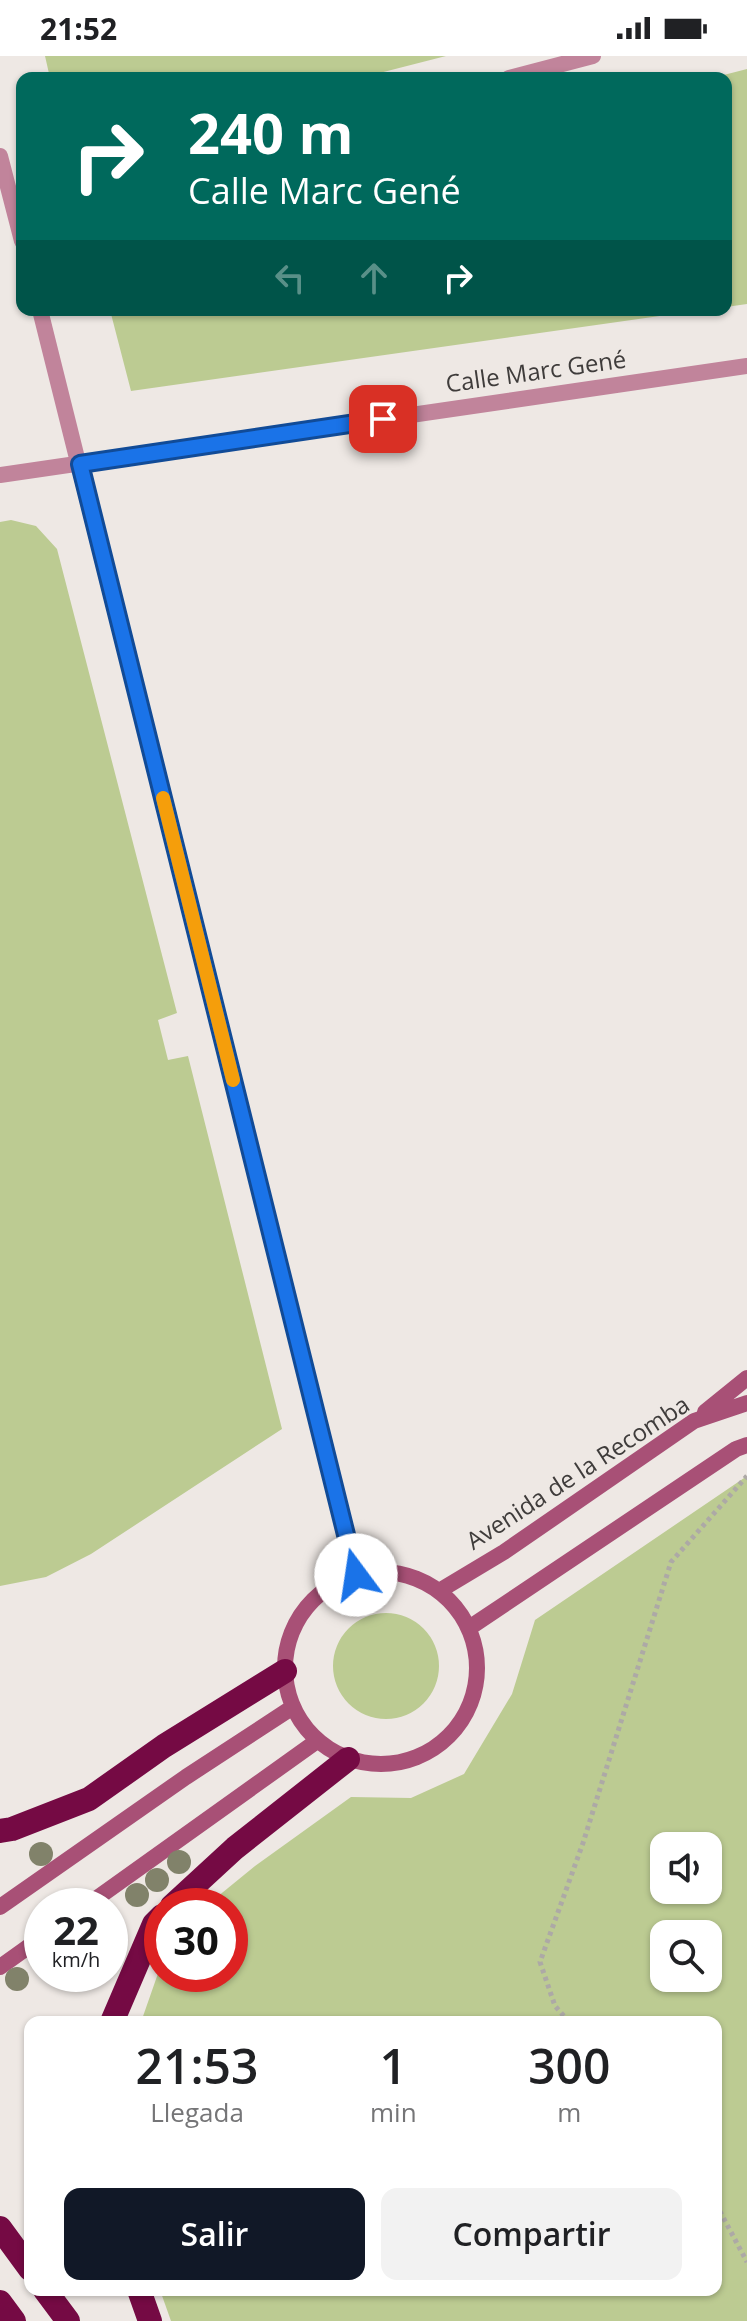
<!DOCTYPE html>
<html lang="es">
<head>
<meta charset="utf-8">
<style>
	body { margin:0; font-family:"Open Sans",sans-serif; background:#f2f2f2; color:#202124; height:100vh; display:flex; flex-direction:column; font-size:30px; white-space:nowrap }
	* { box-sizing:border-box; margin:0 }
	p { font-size:26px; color:#757577 }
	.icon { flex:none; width:44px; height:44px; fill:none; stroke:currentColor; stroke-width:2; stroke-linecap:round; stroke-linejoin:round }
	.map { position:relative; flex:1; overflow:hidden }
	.side { position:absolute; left:24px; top:1960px; width:698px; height:280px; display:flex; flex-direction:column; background:#fff; border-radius:16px; box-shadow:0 2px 6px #0004 }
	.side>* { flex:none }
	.banner { position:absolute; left:16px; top:16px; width:716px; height:244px; border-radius:16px; box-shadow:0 2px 6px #0004; background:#00695c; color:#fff; overflow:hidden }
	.controls { position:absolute; left:650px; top:1776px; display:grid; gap:16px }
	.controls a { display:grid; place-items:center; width:72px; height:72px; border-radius:16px; background:#fff; box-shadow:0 2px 6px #0004; font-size:40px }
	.speed { position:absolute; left:24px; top:1832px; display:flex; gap:16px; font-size:40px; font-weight:700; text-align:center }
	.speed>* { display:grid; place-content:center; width:104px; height:104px; border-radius:50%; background:#fff; box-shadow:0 2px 6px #0004; line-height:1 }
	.speed small { font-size:20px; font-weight:400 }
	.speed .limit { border:12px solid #d22; background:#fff; color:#111 }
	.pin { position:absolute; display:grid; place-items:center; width:68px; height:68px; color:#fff; margin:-34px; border-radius:16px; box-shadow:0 4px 12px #0006 }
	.me { position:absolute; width:88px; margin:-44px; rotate:346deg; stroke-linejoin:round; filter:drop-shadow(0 0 6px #0008) }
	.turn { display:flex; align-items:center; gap:28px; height:168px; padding:0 40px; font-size:36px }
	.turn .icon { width:104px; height:104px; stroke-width:2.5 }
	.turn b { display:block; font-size:56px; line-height:68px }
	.lanes { display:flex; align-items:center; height:76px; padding:0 40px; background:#0003; justify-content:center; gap:40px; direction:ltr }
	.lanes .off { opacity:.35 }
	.eta { display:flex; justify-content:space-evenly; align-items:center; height:136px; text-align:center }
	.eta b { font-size:48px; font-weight:600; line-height:56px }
	.primary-button { display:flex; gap:16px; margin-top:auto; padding:16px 40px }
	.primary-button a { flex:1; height:92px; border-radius:16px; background:#111827; color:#fff; font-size:32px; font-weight:600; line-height:92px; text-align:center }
	.primary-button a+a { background:#f2f2f2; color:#202124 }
	.status { display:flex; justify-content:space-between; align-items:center; height:56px; padding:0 40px; background:#fff; direction:ltr }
	.status svg { height:22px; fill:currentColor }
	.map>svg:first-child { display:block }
	.green { fill:#bccb92; fill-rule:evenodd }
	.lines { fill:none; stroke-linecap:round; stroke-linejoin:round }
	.path { stroke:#ada9a6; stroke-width:5; stroke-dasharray:4 4; stroke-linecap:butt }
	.street { stroke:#c1849b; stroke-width:16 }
	.secondary { stroke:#a85076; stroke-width:16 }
	.highway { stroke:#750a44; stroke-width:24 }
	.tree { fill:#81826a }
	.route-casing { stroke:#114b97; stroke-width:20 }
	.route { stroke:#1a73e8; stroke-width:14 }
	.slow { stroke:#f59e0b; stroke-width:14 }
	.labels { text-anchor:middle; stroke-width:6; stroke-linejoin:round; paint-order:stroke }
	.street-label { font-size:24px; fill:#3f3c3b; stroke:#eee8e4 }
</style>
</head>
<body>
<div class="status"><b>21:52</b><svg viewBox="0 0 49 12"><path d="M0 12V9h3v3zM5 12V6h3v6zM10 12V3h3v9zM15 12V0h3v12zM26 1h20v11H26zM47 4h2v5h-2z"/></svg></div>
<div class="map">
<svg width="747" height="2265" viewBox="0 0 747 2265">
	<rect width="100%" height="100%" fill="#eee8e4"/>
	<path class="green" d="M 45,0 L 446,0 L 360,22 L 50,22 Z
		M 747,13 L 747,248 L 726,251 L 726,22 L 712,22 Z
		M 110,254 L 702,254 L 131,335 Z
		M 11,464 L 36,470 L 57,493 L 177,957 L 158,964 L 168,1004 L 188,1000 L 282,1373 L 91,1498 L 46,1521 L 0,1530 L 0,466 Z
		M 747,1420 L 747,2265 L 171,2265 L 160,2234 L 716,2234 L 716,1966 L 141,1966 L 162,1906 L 162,1918 L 230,1918 L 230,1850 L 206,1850 L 255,1810 L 351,1741 L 411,1742 L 464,1718 L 512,1638 L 535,1564 ZM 664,1790 L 708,1790 L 708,1834 L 664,1834 ZM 664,1878 L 708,1878 L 708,1922 L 664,1922 Z
		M333 1610a53 53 0 1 1 106 0a53 53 0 1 1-106 0Z"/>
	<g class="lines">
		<path class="path" d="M 569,1966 L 555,1950 L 540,1906 L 583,1787 L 671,1506 L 747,1420
			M 716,2148 L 747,2206"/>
		<path class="street" d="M 509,22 L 593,0
			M 0,100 L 22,185
			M 40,254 L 356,1519
			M 0,419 L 747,310"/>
		<path class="secondary" d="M 705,1356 L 747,1322
			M285 1612a96 96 0 1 1 192 0a96 96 0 1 1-192 0Z
			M 439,1535 L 504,1496 L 694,1365 L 747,1347
			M 469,1572 L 736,1393 L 747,1389
			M 86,1850 L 317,1685
			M 0,1851 L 186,1721 L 293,1651
			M 0,1911 L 42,1881"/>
		<path class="highway" d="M 0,1775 L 12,1773 L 89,1743 L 164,1690 L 285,1615
			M 172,1850 L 235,1792 L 348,1703
			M 112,1966 L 154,1868 L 162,1860
			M 0,2172 L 30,2213
			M 45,2234 L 68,2265
			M 139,2234 L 150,2265
			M 0,2246 L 14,2265"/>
	</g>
	<g class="tree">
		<circle cx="41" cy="1798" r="12"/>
		<circle cx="179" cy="1806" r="12"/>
		<circle cx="157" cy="1824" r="12"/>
		<circle cx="137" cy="1839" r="12"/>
		<circle cx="17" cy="1923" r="12"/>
	</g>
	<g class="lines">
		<defs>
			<path id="route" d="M 356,1519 L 80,408 L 383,363"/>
		</defs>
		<use href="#route" class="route-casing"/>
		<use href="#route" class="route"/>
		<path class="slow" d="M 163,742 L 233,1024"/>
	</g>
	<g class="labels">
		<g class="street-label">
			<text transform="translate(536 316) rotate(-8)" y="8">Calle Marc Gené</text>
			<text transform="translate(578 1417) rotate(-33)" y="8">Avenida de la Recomba</text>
		</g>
	</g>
</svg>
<div class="controls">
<a><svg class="icon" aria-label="sound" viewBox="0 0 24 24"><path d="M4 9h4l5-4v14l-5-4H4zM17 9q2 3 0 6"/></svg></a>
<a><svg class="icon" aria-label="search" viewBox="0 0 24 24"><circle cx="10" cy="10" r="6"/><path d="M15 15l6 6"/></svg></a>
</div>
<div class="speed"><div>22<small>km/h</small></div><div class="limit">30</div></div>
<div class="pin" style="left:383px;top:363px;background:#d93025"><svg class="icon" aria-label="arrive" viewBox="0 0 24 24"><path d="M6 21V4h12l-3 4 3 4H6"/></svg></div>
<svg class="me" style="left:356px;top:1519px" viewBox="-20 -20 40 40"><circle r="19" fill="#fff"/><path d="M0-13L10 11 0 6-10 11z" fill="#1a73e8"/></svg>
<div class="banner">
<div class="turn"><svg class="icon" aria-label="right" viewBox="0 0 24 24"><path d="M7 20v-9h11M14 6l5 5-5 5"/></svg><div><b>240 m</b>Calle Marc Gené</div></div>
<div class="lanes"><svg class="icon off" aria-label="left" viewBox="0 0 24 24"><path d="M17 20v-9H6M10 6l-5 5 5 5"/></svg><svg class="icon off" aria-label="ahead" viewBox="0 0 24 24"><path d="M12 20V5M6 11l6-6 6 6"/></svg><svg class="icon" aria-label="right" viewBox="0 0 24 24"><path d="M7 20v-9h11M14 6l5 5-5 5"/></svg></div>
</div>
<section class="side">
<div class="eta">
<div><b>21:53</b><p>Llegada</p></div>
<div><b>1</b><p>min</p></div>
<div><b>300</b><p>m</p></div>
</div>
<div class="primary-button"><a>Salir</a><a>Compartir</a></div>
</section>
</div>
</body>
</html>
